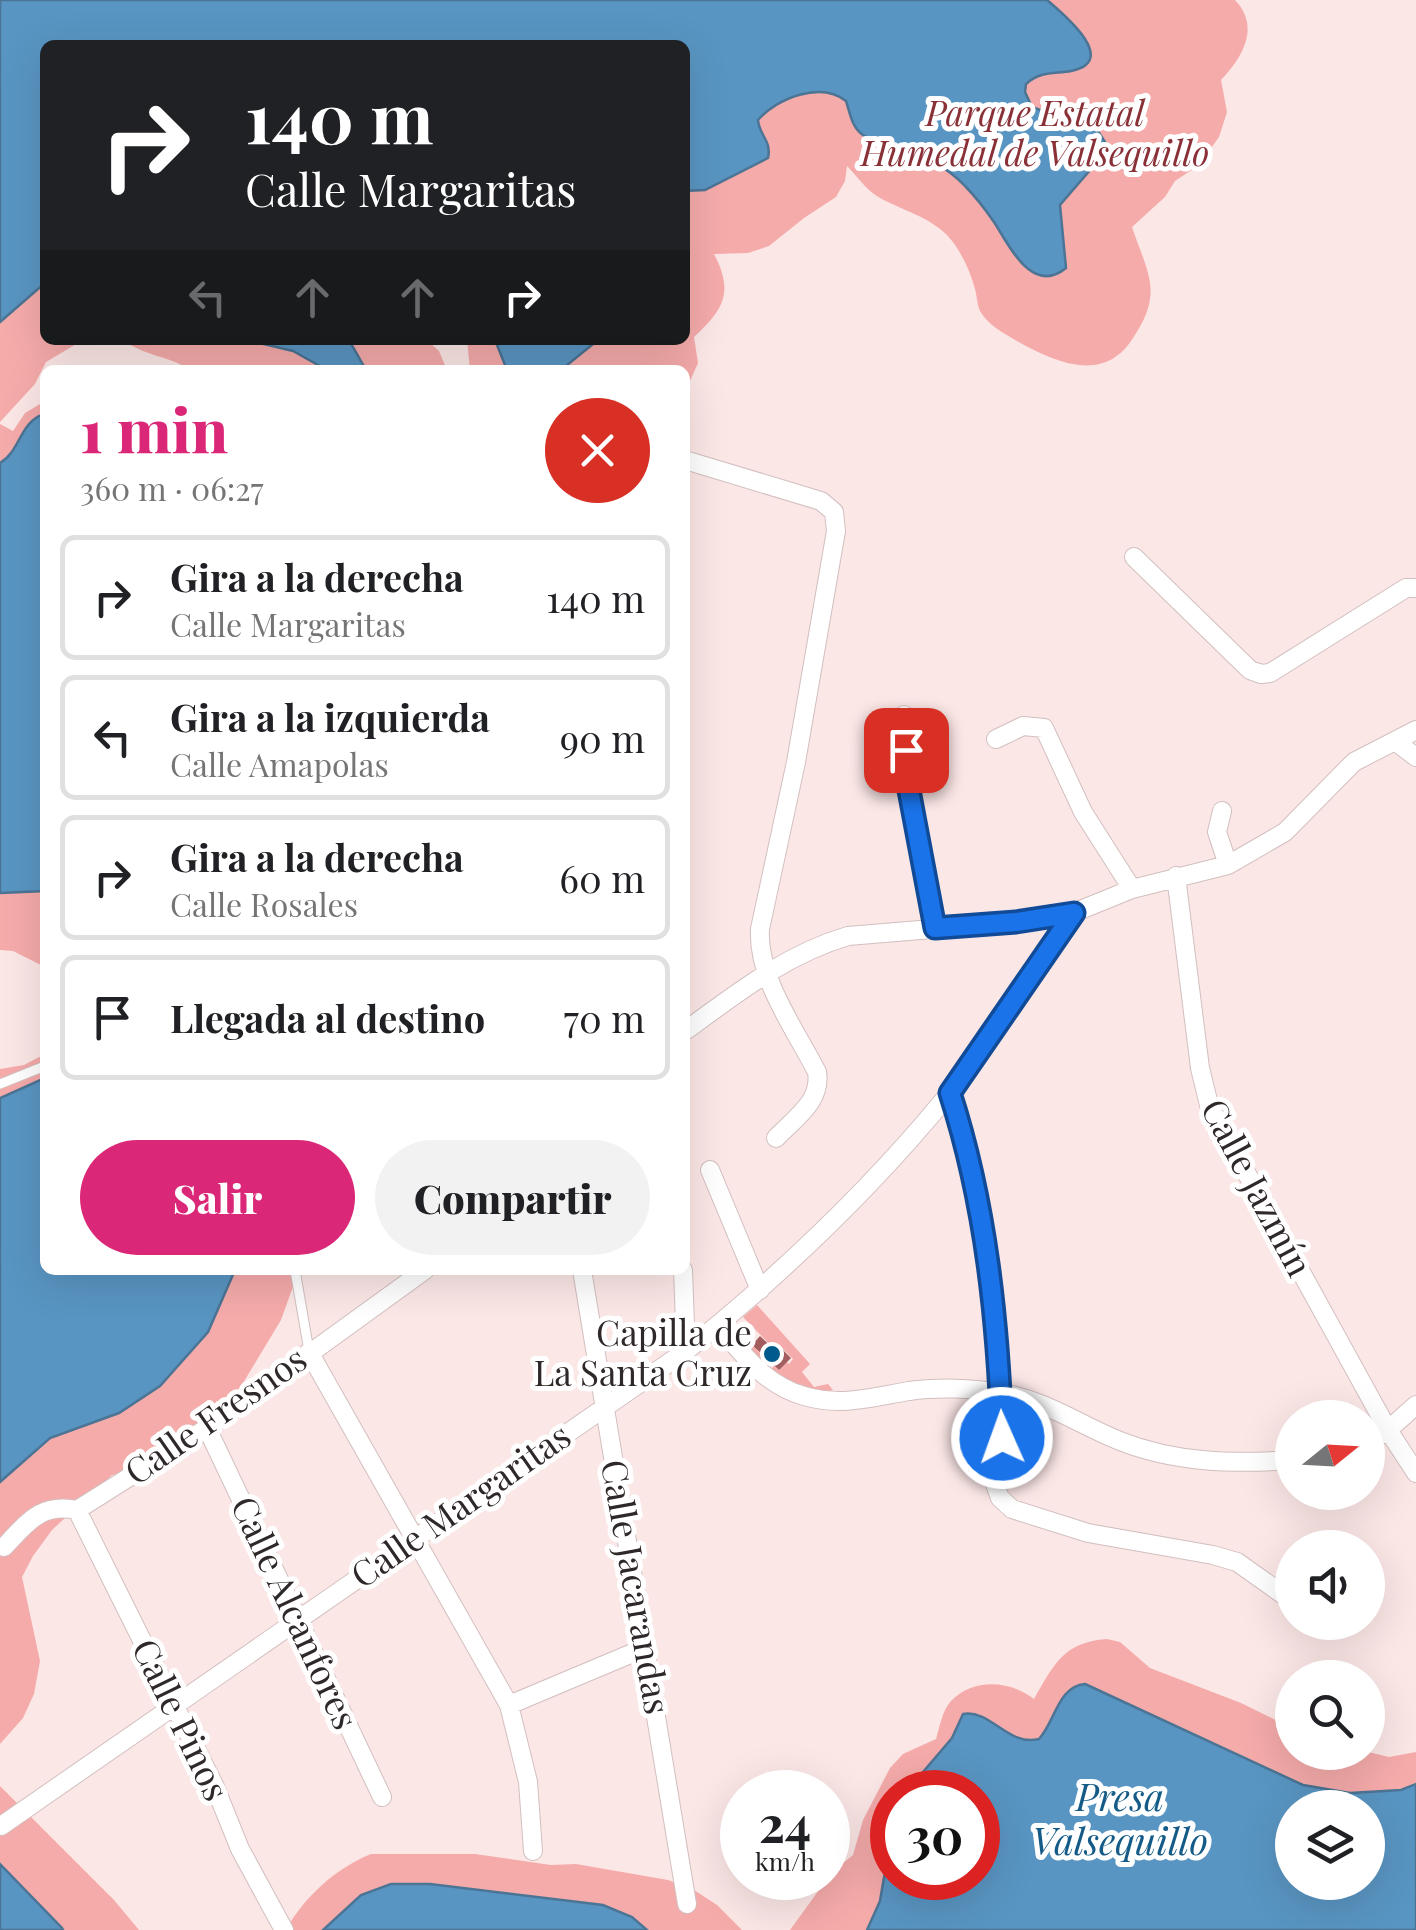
<!DOCTYPE html>
<html lang="es">
<head>
<meta charset="utf-8">
<style>
	body { margin:0; font-family:"Playfair Display",serif; background:#f2f2f2; color:#202124; height:100vh; display:flex; flex-direction:column; font-size:38px; white-space:nowrap }
	* { box-sizing:border-box; margin:0 }
	p { font-size:32px; color:#757577 }
	.icon { flex:none; width:55px; height:55px; fill:none; stroke:currentColor; stroke-width:2; stroke-linecap:round; stroke-linejoin:round }
	.map { position:relative; flex:1; overflow:hidden }
	.sheet { position:absolute; left:40px; top:365px; width:650px; height:910px; display:flex; flex-direction:column; background:#fff; border-radius:15px; box-shadow:0 10px 40px #0002 }
	.sheet>* { flex:none }
	.banner { position:absolute; left:40px; top:40px; width:650px; height:305px; border-radius:15px; box-shadow:0 10px 40px #0002; background:#202124; color:#fff; overflow:hidden }
	.needle { width:65px; rotate:72deg }
	.buttons { position:absolute; left:1275px; top:1400px; display:grid; gap:20px }
	.buttons a { display:grid; place-items:center; width:110px; height:110px; border-radius:50%; background:#fff; box-shadow:0 10px 40px #0002; font-size:50px }
	.speed { position:absolute; left:720px; top:1770px; display:flex; gap:20px; font-size:50px; font-weight:700; text-align:center }
	.speed>* { display:grid; place-content:center; width:130px; height:130px; border-radius:50%; background:#fff; box-shadow:0 10px 40px #0002; line-height:1 }
	.speed small { font-size:25px; font-weight:400 }
	.speed .limit { border:15px solid #d22; background:#fff; color:#111 }
	.pin { position:absolute; display:grid; place-items:center; width:85px; height:85px; color:#fff; margin:-42px; border-radius:20px; box-shadow:0 5px 15px #0006 }
	.me { position:absolute; width:110px; margin:-55px; rotate:358deg; stroke-linejoin:round; filter:drop-shadow(0 0 8px #0008) }
	.turn { display:flex; align-items:center; gap:35px; height:210px; padding:0 40px; font-size:45px }
	.turn .icon { width:130px; height:130px; stroke-width:2.5 }
	.turn b { display:block; font-size:70px; line-height:85px }
	.lanes { display:flex; align-items:center; height:95px; padding:0 40px; background:#0003; justify-content:center; gap:50px; direction:ltr }
	.lanes .off { opacity:.35 }
	.round { display:grid; place-items:center; flex:none; width:105px; height:105px; border-radius:52px; background:#f2f2f2 }
	.head { display:flex; align-items:center; justify-content:space-between; height:170px; padding:0 40px }
	h1 { font-size:60px; font-weight:800; line-height:75px; color:#db2777 }
	.button { display:flex; gap:20px; margin-top:auto; padding:20px 40px }
	.button a { flex:1; height:115px; border-radius:60px; background:#db2777; color:#fff; font-size:40px; font-weight:800; line-height:115px; text-align:center }
	.button a+a { background:#f2f2f2; color:#202124 }
	ul { padding:0; list-style:none }
	li { display:flex; align-items:center; gap:30px; height:125px; margin:0 20px 15px; padding:0 20px; border:5px solid #e0e0e0; border-radius:15px }
	li div { flex:1 }
	li b { display:block; font-size:38px }
	li em { font-style:normal }
	.map>svg:first-child { display:block }
	.green { fill:#f5abaa; fill-rule:evenodd }
	.water { fill:#5995c2; stroke:#4c7494; stroke-width:2.5; fill-rule:evenodd }
	.building { fill:#a35d5e }
	.lines { fill:none; stroke-linecap:round; stroke-linejoin:round }
	.lane-casing { stroke:#d3bfbf; stroke-width:11 }
	.street-casing { stroke:#d3bfbf; stroke-width:20 }
	.lane { stroke:#fff; stroke-width:9 }
	.street { stroke:#fff; stroke-width:18 }
	.route-casing { stroke:#114b97; stroke-width:25 }
	.route { stroke:#1a73e8; stroke-width:18 }
	.poi-dot { fill:#005b8c; stroke:#fff; stroke-width:4 }
	.labels { text-anchor:middle; stroke-width:10; stroke-linejoin:round; paint-order:stroke }
	.park-label { font-size:35px; font-style:italic; fill:#8a3037; stroke:#fff }
	.street-label { font-size:35px; fill:#2f2828; stroke:#fff }
	.poi-label { font-size:35px; fill:#2f2828; stroke:#fff; text-anchor:end }
	.water-label { font-size:38px; font-style:italic; fill:#155b87; stroke:#fff }
</style>
</head>
<body>
<div class="map">
<svg width="1416" height="1930" viewBox="0 0 1416 1930">
	<rect width="100%" height="100%" fill="#fbe7e6"/>
	<path class="green" d="M 0,0 L 1235,0 C 1261,27 1242,58 1221,80 L 1227,112 L 1219,137 L 1199,165 L 1175,181 L 1165,197 L 1132,227 C 1149,277 1164,293 1131,341 C 1101,385 1051,360 1015,340 C 1002,332 988,325 980,311 C 977,304 977,296 975,289 C 970,270 960,249 947,235 C 929,217 902,210 880,198 C 867,191 857,176 847,166 L 845,181 L 836,197 L 804,218 L 769,246 L 748,253 L 714,254 C 734,292 724,309 694,337 L 698,363 L 685,392 L 685,370 L 470,370 L 467,340 L 685,340 L 685,45 L 45,45 L 45,340 L 83,340 L 46,362 L 35,384 L 0,422 Z
		M 123,340 L 427,340 L 439,351 L 447,370 L 189,370 C 174,357 143,356 123,340 Z
		M 45,401 L 45,967 L 13,951 L 0,950 L 0,424 L 13,431 L 25,413 Z
		M 45,1054 L 45,1270 L 299,1270 L 281,1320 L 217,1426 L 198,1449 L 156,1471 L 112,1475 L 52,1530 L 33,1556 L 22,1577 L 40,1661 L 34,1694 L 23,1718 L 0,1744 L 0,1069 L 24,1065 Z
		M 757,1305 L 810,1364 L 802,1372 L 814,1387 L 828,1384 L 833,1390 L 809,1397 L 759,1371 L 725,1333 L 734,1325 L 769,1363 L 767,1366 L 770,1370 L 774,1366 L 779,1370 L 786,1362 L 789,1364 L 793,1359 L 782,1348 L 777,1352 L 743,1317 Z
		M 1107,1639 L 1120,1642 L 1150,1668 L 1241,1703 L 1292,1728 L 1292,1752 L 1368,1752 L 1389,1757 L 1416,1752 L 1416,1930 L 790,1930 L 832,1872 L 853,1855 L 863,1820 L 890,1768 L 903,1754 L 936,1739 C 940,1726 942,1711 951,1701 C 974,1677 1011,1681 1034,1699 C 1054,1664 1064,1642 1107,1639 ZM 892,1792 L 978,1792 L 978,1878 L 892,1878 ZM 1292,1808 L 1368,1808 L 1368,1882 L 1292,1882 Z
		M 0,1786 L 114,1900 L 139,1930 L 0,1930 Z
		M 371,1854 L 475,1854 L 551,1865 L 576,1864 L 668,1880 L 694,1890 L 717,1905 L 742,1930 L 286,1930 C 304,1897 336,1868 371,1854 Z"/>
	<path class="water" d="M 0,0 L 1047,0 C 1062,13 1121,61 1071,71 C 1054,74 1040,71 1026,84 L 1025,92 L 1032,107 L 1098,131 L 1105,142 L 1104,154 L 1060,205 L 1066,268 C 1032,296 1009,245 994,222 C 985,209 976,197 965,186 C 947,167 924,155 899,147 C 888,144 873,142 863,135 C 852,128 850,113 846,101 C 821,81 777,98 758,120 C 759,135 772,141 768,158 L 705,190 L 685,191 L 685,45 L 45,45 L 45,283 L 0,322 Z
		M 247,340 L 349,340 L 366,370 L 327,370 L 293,351 Z
		M 495,340 L 598,340 L 561,370 L 507,370 Z
		M 39,416 L 45,416 L 45,891 L 0,893 L 0,463 C 19,452 19,427 39,416 Z
		M 45,1078 L 45,1270 L 235,1270 L 208,1332 L 160,1386 L 119,1413 L 50,1438 L 0,1482 L 0,1098 Z
		M 1085,1684 L 1303,1785 L 1350,1793 L 1401,1790 L 1416,1784 L 1416,1930 L 867,1930 L 880,1901 L 892,1831 L 892,1878 L 978,1878 L 978,1792 L 906,1792 L 952,1738 L 963,1714 C 991,1709 1008,1747 1039,1739 C 1055,1722 1058,1686 1085,1684 ZM 1292,1808 L 1368,1808 L 1368,1882 L 1292,1882 Z
		M 0,1864 L 62,1928 L 63,1930 L 0,1930 Z
		M 391,1884 L 430,1884 L 603,1905 L 632,1917 L 647,1930 L 323,1930 L 361,1895 Z"/>
	<path class="building" d="M 760,1336 L 777,1352 L 781,1348 L 791,1358 L 779,1370 L 752,1345 Z"/>
	<g class="lines">
		<defs>
			<path id="lane" d="M 0,1084 L 45,1066
				M 295,1270 L 309,1351"/>
			<path id="street" d="M 685,460 L 821,501 L 834,512 L 836,531 L 796,762 L 760,929 C 757,978 795,1029 817,1072 C 822,1101 795,1118 776,1138
				M 1134,557 L 1250,670 L 1261,674 L 1270,673 L 1406,588 L 1416,588
				M 904,715 L 908,785 L 935,927
				M 996,739 L 1023,726 L 1044,728 L 1083,812 L 1132,889
				M 1395,741 L 1416,757
				M 1222,811 L 1217,832 L 1228,865
				M 1176,876 L 1200,1068 L 1209,1105 L 1388,1430 L 1416,1473
				M 685,1031 C 736,994 786,954 848,936 L 1016,922 L 1073,913 L 1132,889 L 1228,865 L 1285,832 L 1354,762 L 1416,730
				M 950,1093 L 968,1150 L 983,1221 L 1000,1393 L 1002,1438 L 995,1484 L 1000,1498 L 1012,1509 L 1088,1533 L 1213,1555 L 1237,1562 L 1292,1601
				M 710,1170 L 760,1290
				M 582,1270 L 687,1904
				M 683,1270 L 686,1351
				M 718,1326 C 744,1355 765,1385 804,1396 C 842,1407 873,1397 909,1391 C 937,1387 973,1388 1001,1393 C 1045,1400 1080,1425 1120,1441 C 1175,1463 1234,1464 1292,1460
				M 309,1352 L 509,1705 L 528,1782 L 533,1851
				M 207,1428 L 382,1797
				M 1368,1441 L 1388,1430 L 1416,1405
				M 77,1510 L 215,1787 L 240,1849 L 284,1930
				M 4,1547 C 28,1522 40,1503 77,1510 L 207,1428 L 425,1270
				M 1342,1622 L 1351,1623
				M 509,1705 L 647,1647
				M 1,1826 L 686,1351 C 782,1274 870,1190 948,1095 C 993,1041 1033,972 1073,913"/>
		</defs>
		<use href="#lane" class="lane-casing"/>
		<use href="#street" class="street-casing"/>
		<use href="#lane" class="lane"/>
		<use href="#street" class="street"/>
	</g>
	<g class="lines">
		<defs>
			<path id="route" d="M 906,750 L 908,785 L 935,928 L 1016,922 L 1074,913 L 950,1093 C 986,1204 998,1322 1002,1438"/>
		</defs>
		<use href="#route" class="route-casing"/>
		<use href="#route" class="route"/>
	</g>
	<circle class="poi-dot" cx="772" cy="1354" r="10"/>
	<g class="labels">
		<g class="park-label">
			<text x="1035" y="126">Parque Estatal<tspan x="1035" dy="40">Humedal de Valsequillo</tspan></text>
		</g>
		<g class="street-label">
			<text transform="translate(1256 1188) rotate(62)" y="12">Calle Jazmín</text>
			<text transform="translate(216 1416) rotate(-35)" y="12">Calle Fresnos</text>
			<text transform="translate(461 1506) rotate(-35)" y="12">Calle Margaritas</text>
			<text transform="translate(635 1587) rotate(80)" y="12">Calle Jacarandas</text>
			<text transform="translate(294 1613) rotate(65)" y="12">Calle Alcanfores</text>
			<text transform="translate(180 1720) rotate(64)" y="12">Calle Pinos</text>
		</g>
		<g class="poi-label">
			<text x="752" y="1346">Capilla de<tspan x="752" dy="40">La Santa Cruz</tspan></text>
		</g>
		<g class="water-label">
			<text x="1120" y="1811">Presa<tspan x="1120" dy="44">Valsequillo</tspan></text>
		</g>
	</g>
</svg>
<div class="buttons">
<a><svg class="needle" viewBox="-14 -14 28 28"><path d="M0-13l5 13h-10z" fill="#e53935"/><path d="M0 13l5-13h-10z" fill="#757577"/></svg></a>
<a><svg class="icon" aria-label="sound" viewBox="0 0 24 24"><path d="M4 9h4l5-4v14l-5-4H4zM17 9q2 3 0 6"/></svg></a>
<a><svg class="icon" aria-label="search" viewBox="0 0 24 24"><circle cx="10" cy="10" r="6"/><path d="M15 15l6 6"/></svg></a>
<a><svg class="icon" aria-label="layers" viewBox="0 0 24 24"><path d="M12 4l9 5-9 5-9-5zM3 14l9 5 9-5"/></svg></a>
</div>
<div class="speed"><div>24<small>km/h</small></div><div class="limit">30</div></div>
<div class="pin" style="left:906px;top:750px;background:#d93025"><svg class="icon" aria-label="arrive" viewBox="0 0 24 24"><path d="M6 21V4h12l-3 4 3 4H6"/></svg></div>
<svg class="me" style="left:1002px;top:1438px" viewBox="-20 -20 40 40"><circle r="17" fill="#1a73e8" stroke="#fff" stroke-width="3"/><path d="M0-11L8 9 0 5-8 9z" fill="#fff"/></svg>
<div class="banner">
<div class="turn"><svg class="icon" aria-label="right" viewBox="0 0 24 24"><path d="M7 20v-9h11M14 6l5 5-5 5"/></svg><div><b>140 m</b>Calle Margaritas</div></div>
<div class="lanes"><svg class="icon off" aria-label="left" viewBox="0 0 24 24"><path d="M17 20v-9H6M10 6l-5 5 5 5"/></svg><svg class="icon off" aria-label="ahead" viewBox="0 0 24 24"><path d="M12 20V5M6 11l6-6 6 6"/></svg><svg class="icon off" aria-label="ahead" viewBox="0 0 24 24"><path d="M12 20V5M6 11l6-6 6 6"/></svg><svg class="icon" aria-label="right" viewBox="0 0 24 24"><path d="M7 20v-9h11M14 6l5 5-5 5"/></svg></div>
</div>
<section class="sheet">
<div class="head"><div><h1>1 min</h1><p>360 m · 06:27</p></div><a class="round" style="background:#d93025;color:#fff"><svg class="icon" aria-label="close" viewBox="0 0 24 24"><path d="M6 6l12 12M18 6L6 18"/></svg></a></div>
<ul>
<li><svg class="icon" aria-label="right" viewBox="0 0 24 24"><path d="M7 20v-9h11M14 6l5 5-5 5"/></svg><div><b>Gira a la derecha</b><p>Calle Margaritas</p></div><em>140 m</em></li>
<li><svg class="icon" aria-label="left" viewBox="0 0 24 24"><path d="M17 20v-9H6M10 6l-5 5 5 5"/></svg><div><b>Gira a la izquierda</b><p>Calle Amapolas</p></div><em>90 m</em></li>
<li><svg class="icon" aria-label="right" viewBox="0 0 24 24"><path d="M7 20v-9h11M14 6l5 5-5 5"/></svg><div><b>Gira a la derecha</b><p>Calle Rosales</p></div><em>60 m</em></li>
<li><svg class="icon" aria-label="arrive" viewBox="0 0 24 24"><path d="M6 21V4h12l-3 4 3 4H6"/></svg><div><b>Llegada al destino</b></div><em>70 m</em></li>
</ul>
<div class="button"><a>Salir</a><a>Compartir</a></div>
</section>
</div>
</body>
</html>
